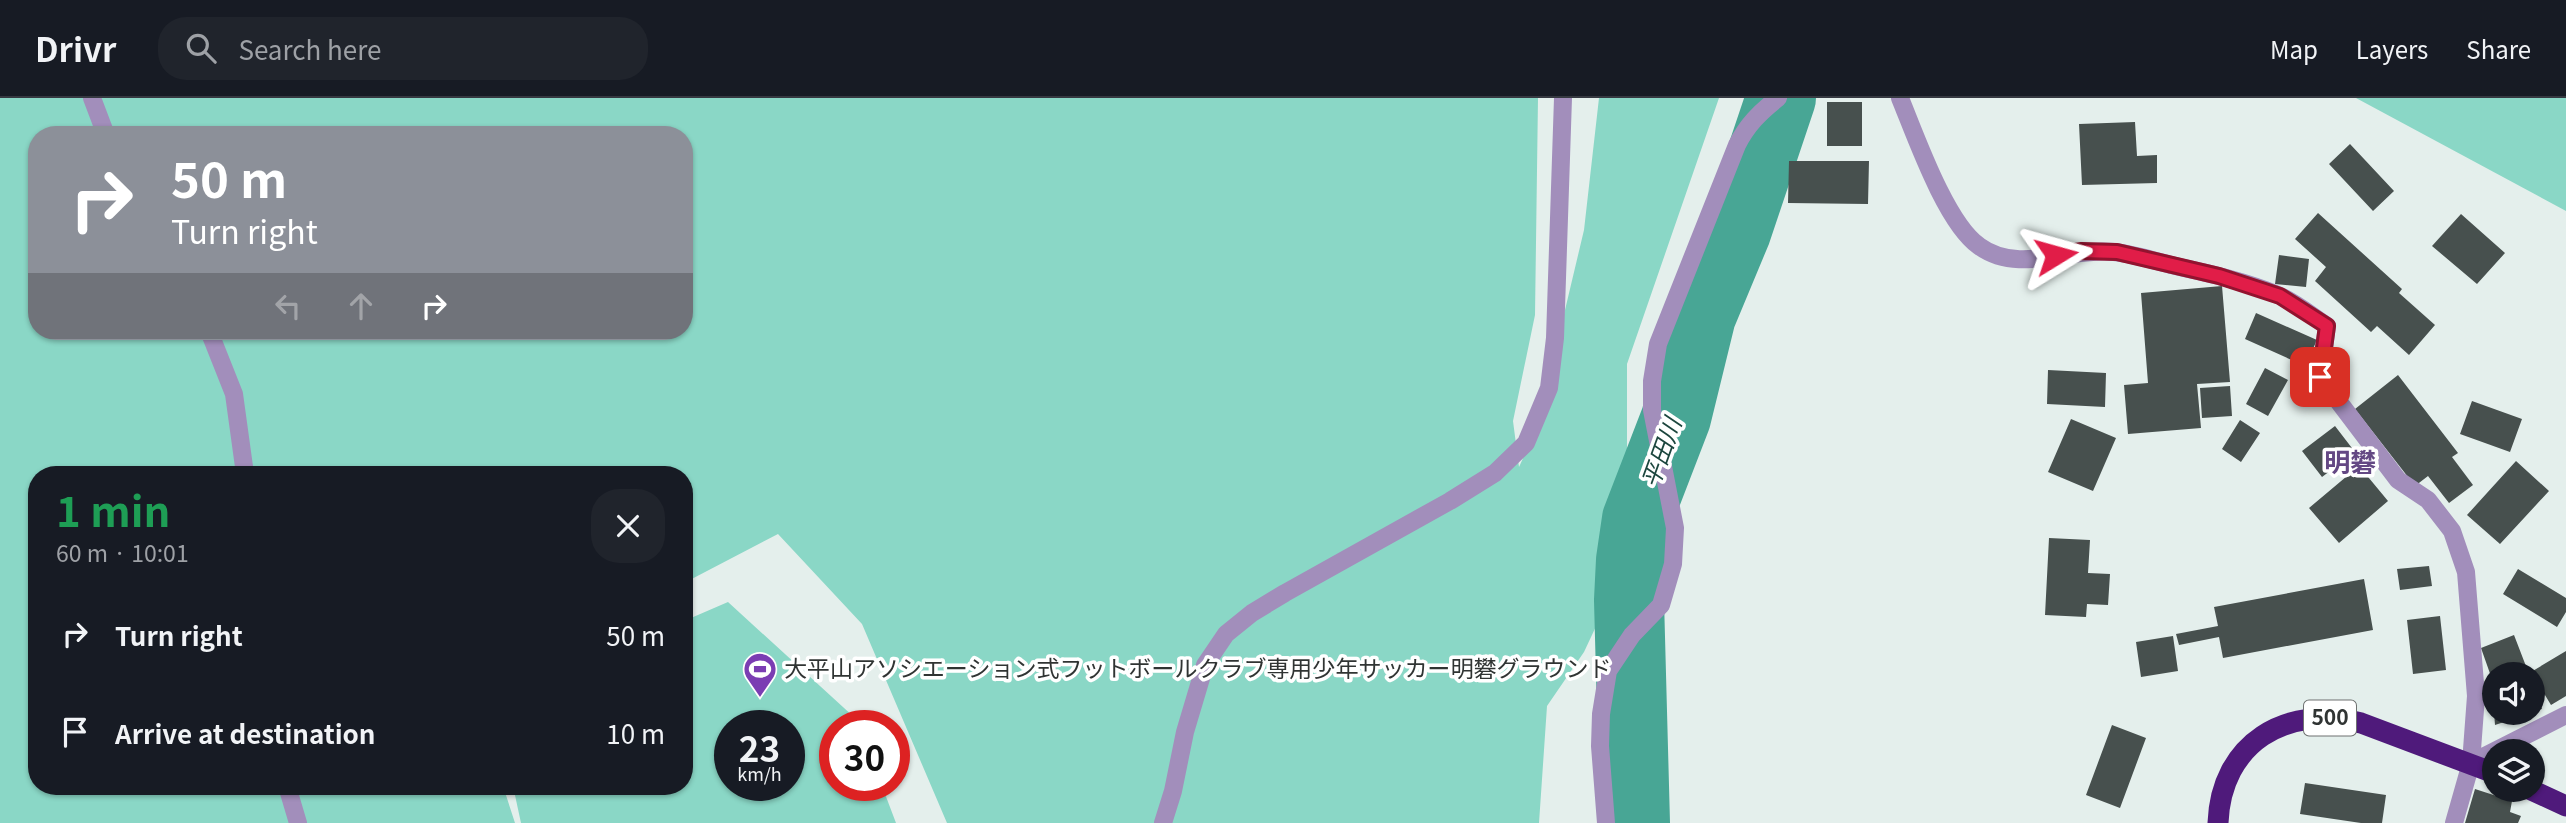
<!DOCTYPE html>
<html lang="en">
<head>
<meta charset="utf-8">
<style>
	body { margin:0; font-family:Georgia,"Noto Sans JP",serif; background:#20242c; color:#f1f3f6; height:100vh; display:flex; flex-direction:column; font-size:26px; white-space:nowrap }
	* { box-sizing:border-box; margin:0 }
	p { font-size:23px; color:#9ea1a6 }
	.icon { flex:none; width:38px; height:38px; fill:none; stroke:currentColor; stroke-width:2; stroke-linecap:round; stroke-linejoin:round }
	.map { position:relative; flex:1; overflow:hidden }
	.side { position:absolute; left:28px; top:368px; width:665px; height:329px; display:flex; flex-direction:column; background:#171b24; border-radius:28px; box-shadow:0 2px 5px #0004 }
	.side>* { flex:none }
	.hud { position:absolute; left:28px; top:28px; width:665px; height:214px; border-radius:28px; box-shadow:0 2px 5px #0004; background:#8c9099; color:#fff; overflow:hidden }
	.buttons { position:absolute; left:2482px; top:564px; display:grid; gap:14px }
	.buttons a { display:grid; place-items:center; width:63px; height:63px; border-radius:50%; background:#171b24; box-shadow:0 2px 5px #0004; font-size:35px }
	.speed { position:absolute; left:714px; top:612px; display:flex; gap:14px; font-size:35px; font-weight:700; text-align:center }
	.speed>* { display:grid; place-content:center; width:91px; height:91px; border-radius:50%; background:#171b24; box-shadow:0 2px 5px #0004; line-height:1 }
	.speed small { font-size:18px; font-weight:400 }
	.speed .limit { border:10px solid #d22; background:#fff; color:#111 }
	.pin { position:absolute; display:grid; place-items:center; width:60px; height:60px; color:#fff; margin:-30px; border-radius:14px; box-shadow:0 4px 10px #0006 }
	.me { position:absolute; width:77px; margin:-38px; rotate:82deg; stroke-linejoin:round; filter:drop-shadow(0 0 5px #0008) }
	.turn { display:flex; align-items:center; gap:24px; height:147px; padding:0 28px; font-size:32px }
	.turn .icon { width:91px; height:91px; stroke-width:2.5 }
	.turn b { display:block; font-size:49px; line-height:60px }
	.lanes { display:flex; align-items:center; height:66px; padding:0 28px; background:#0003; justify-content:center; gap:35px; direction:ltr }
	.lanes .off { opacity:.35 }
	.round { display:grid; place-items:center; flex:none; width:74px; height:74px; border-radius:28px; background:#20242c }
	.headline { display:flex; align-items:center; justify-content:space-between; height:119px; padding:0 28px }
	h1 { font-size:42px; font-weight:700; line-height:52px; color:#1e9e55 }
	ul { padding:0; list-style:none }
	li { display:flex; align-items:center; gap:21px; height:98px; padding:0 28px }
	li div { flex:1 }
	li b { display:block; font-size:26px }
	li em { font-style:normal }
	header { display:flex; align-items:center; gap:42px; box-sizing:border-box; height:98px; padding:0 35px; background:#171b24; border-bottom:2px solid #363941 }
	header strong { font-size:33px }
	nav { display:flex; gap:38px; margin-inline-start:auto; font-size:24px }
	.search { width:490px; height:63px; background:#20242c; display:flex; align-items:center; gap:18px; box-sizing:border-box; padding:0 24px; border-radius:28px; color:#9ea1a6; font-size:26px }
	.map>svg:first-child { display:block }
	.green { fill:#8ad7c6; fill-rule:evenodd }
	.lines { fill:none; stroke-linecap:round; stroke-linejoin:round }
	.river { stroke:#48a695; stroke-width:70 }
	.building { fill:#47504e }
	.minor { stroke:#a28ebb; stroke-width:18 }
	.highway { stroke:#4f1a7b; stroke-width:21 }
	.route-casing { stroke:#92132f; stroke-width:18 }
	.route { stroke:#e11d48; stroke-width:12 }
	.labels { text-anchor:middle; stroke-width:7; stroke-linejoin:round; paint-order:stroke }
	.shield { fill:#fff; stroke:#6e7170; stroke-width:2 }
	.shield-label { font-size:21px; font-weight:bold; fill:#303433 }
	.poi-label { font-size:23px; fill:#303433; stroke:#fff; text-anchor:start }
	.water-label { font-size:24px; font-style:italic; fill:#1c463e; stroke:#fff }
	.quarter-label { font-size:26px; font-weight:bold; fill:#644884; stroke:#fff }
</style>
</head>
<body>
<header>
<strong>Drivr</strong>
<div class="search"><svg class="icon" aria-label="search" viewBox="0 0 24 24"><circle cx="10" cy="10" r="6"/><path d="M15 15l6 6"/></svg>Search here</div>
<nav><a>Map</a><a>Layers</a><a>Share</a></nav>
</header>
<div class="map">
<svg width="2566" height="725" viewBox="0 0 2566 725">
	<rect width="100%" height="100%" fill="#e4efec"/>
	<path class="green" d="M 0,0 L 1538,0 L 1535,217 L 1513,323 L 1519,369 L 1537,330 L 1584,132 L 1599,0 L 1719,0 L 1627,266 L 1627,392 L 1615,415 L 1599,522 L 1584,554 L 1547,608 L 1539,725 L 947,725 L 862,526 L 778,436 L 684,485 L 684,376 L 37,376 L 37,688 L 503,688 L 515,725 L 0,725 ZM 37,37 L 684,37 L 684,233 L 37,233 Z
		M 2356,0 L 2566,0 L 2566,113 Z
		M 728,504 L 855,620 L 859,628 L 835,628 L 835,688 L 882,688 L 896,725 L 521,725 L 513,688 L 684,688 L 684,523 ZM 730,628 L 789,628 L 789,688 L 730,688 Z"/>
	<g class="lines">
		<path class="river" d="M 1635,725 L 1629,502 L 1631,462 L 1637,421 L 1676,320 L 1701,218 L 1736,134 L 1781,0"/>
	</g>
	<path class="building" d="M 1827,4 L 1862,4 L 1862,48 L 1827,48 Z
		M 2135,24 L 2137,58 L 2157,57 L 2157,85 L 2082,87 L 2079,26 Z
		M 2350,46 L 2394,93 L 2373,113 L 2329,66 Z
		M 1789,63 L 1869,63 L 1868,106 L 1788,105 Z
		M 2318,115 L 2402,191 L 2399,195 L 2435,227 L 2409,257 L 2377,228 L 2371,234 L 2315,183 L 2326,169 L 2295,141 Z
		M 2461,116 L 2505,155 L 2477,186 L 2432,148 Z
		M 2279,157 L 2309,161 L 2306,189 L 2275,186 Z
		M 2222,188 L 2230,284 L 2197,286 L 2201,330 L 2128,336 L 2124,287 L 2148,285 L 2141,195 Z
		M 2256,215 L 2317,242 L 2305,268 L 2245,241 Z
		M 2265,270 L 2288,282 L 2268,318 L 2246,306 Z
		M 2048,272 L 2106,275 L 2105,309 L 2047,306 Z
		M 2398,277 L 2458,355 L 2452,359 L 2473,387 L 2449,405 L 2428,378 L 2415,388 L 2355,311 Z
		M 2230,288 L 2232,318 L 2202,320 L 2200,290 Z
		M 2472,303 L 2522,321 L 2510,354 L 2460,336 Z
		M 2071,321 L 2116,340 L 2093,393 L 2048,374 Z
		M 2240,322 L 2260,335 L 2241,364 L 2222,351 Z
		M 2335,328 L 2355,354 L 2322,379 L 2302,353 Z
		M 2516,363 L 2549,393 L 2500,446 L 2467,417 Z
		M 2359,368 L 2388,403 L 2339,445 L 2309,410 Z
		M 2049,440 L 2090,442 L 2088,475 L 2110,476 L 2108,507 L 2087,506 L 2086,519 L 2045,517 Z
		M 2429,468 L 2432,488 L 2400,492 L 2397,471 Z
		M 2518,471 L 2566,500 L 2566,514 L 2557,529 L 2503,496 Z
		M 2364,481 L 2373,532 L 2223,560 L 2219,539 L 2179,547 L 2176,536 L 2218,528 L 2214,509 Z
		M 2440,518 L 2446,572 L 2413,576 L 2407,522 Z
		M 2514,537 L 2529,576 L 2494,576 L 2493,584 L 2481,550 Z
		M 2173,538 L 2178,573 L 2141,579 L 2136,544 Z
		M 2566,553 L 2566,598 L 2551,607 L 2531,574 Z
		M 2532,585 L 2542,611 L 2532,614 Z
		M 2494,614 L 2531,614 L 2531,615 L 2495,627 Z
		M 2112,627 L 2146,640 L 2120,710 L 2086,697 Z
		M 2305,685 L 2386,697 L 2382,725 L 2361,725 L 2300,716 Z
		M 2475,691 L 2512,703 L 2510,714 L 2521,718 L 2518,725 L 2465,725 Z"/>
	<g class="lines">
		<path class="minor" d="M 92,0 L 106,37
			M 1900,0 C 1916,39 1946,125 1979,148 C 2018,177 2070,149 2114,154 C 2133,156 2152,162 2171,167 C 2207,175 2244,183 2278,197 C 2295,204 2312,218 2327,228 L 2320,279 L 2398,382 L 2428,402 L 2452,433 L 2466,474 L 2476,598 L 2471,665 L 2454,725
			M 209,233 L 234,296 L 245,376
			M 2471,665 L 2566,617
			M 287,688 L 298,725
			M 1163,725 L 1173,693 L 1185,634 L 1205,567 L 1226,536 L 1252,515 L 1285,495 L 1450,403 L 1495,375 L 1526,345 L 1549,290 L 1555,240 L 1563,0
			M 1606,725 L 1600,648 L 1601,616 L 1608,573 L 1632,537 L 1661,507 L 1673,466 L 1675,430 L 1652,312 L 1652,283 L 1658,246 L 1737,47 C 1747,27 1760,14 1778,0"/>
		<path class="highway" d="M 2529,691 L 2566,708
			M 2218,725 C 2221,645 2286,606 2361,625 L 2494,675"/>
	</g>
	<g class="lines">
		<defs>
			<path id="route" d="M 2056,157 L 2082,153 L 2117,154 L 2219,178 L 2280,198 L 2327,228 L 2320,279"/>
		</defs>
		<use href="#route" class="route-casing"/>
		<use href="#route" class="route"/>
	</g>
	<defs>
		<symbol id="stadium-pin" viewBox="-11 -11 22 30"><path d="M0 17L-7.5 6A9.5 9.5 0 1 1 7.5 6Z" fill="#7b3db3" stroke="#fff"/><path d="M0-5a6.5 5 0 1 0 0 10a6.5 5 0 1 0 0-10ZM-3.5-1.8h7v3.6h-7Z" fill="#fff"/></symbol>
	</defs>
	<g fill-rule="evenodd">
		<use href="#stadium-pin" x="741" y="552" width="38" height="52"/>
	</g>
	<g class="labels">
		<rect class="shield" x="2304" y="602.5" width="52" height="35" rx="5"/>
		<g class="shield-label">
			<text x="2330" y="627">500</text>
		</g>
		<g class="poi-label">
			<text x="784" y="579">大平山アソシエーション式フットボールクラブ専用少年サッカー明礬グラウンド</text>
		</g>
		<g class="water-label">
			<text transform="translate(1662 355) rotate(-70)" y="8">平田川</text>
		</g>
		<g class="quarter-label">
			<text x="2350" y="374">明礬</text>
		</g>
	</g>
</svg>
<div class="buttons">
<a><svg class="icon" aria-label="sound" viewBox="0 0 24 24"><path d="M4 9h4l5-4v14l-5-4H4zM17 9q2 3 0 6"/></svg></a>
<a><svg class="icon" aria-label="layers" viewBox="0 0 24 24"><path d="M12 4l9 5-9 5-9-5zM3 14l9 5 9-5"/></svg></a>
</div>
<div class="speed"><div>23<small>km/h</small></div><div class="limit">30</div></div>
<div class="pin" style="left:2320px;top:279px;background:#d93025"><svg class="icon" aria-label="arrive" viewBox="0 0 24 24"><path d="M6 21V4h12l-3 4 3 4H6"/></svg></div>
<svg class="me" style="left:2056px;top:157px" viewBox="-20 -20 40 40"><path d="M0-17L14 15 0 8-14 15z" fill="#e11d48" stroke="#fff" stroke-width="4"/></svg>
<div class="hud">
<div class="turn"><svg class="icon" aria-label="right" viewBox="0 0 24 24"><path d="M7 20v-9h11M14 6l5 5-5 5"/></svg><div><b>50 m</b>Turn right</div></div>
<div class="lanes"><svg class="icon off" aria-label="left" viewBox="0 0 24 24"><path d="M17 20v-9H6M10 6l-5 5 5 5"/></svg><svg class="icon off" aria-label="ahead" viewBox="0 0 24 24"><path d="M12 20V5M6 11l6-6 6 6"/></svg><svg class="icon" aria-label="right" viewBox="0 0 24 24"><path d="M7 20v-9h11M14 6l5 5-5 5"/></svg></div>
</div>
<section class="side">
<div class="headline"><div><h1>1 min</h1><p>60 m · 10:01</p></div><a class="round"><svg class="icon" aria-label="close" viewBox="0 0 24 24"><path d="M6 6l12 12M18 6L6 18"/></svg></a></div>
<ul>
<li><svg class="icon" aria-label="right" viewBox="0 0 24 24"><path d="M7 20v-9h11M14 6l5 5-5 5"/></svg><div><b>Turn right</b></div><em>50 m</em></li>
<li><svg class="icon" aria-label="arrive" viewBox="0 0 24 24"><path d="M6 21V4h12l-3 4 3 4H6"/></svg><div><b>Arrive at destination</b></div><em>10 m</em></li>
</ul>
</section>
</div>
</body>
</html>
